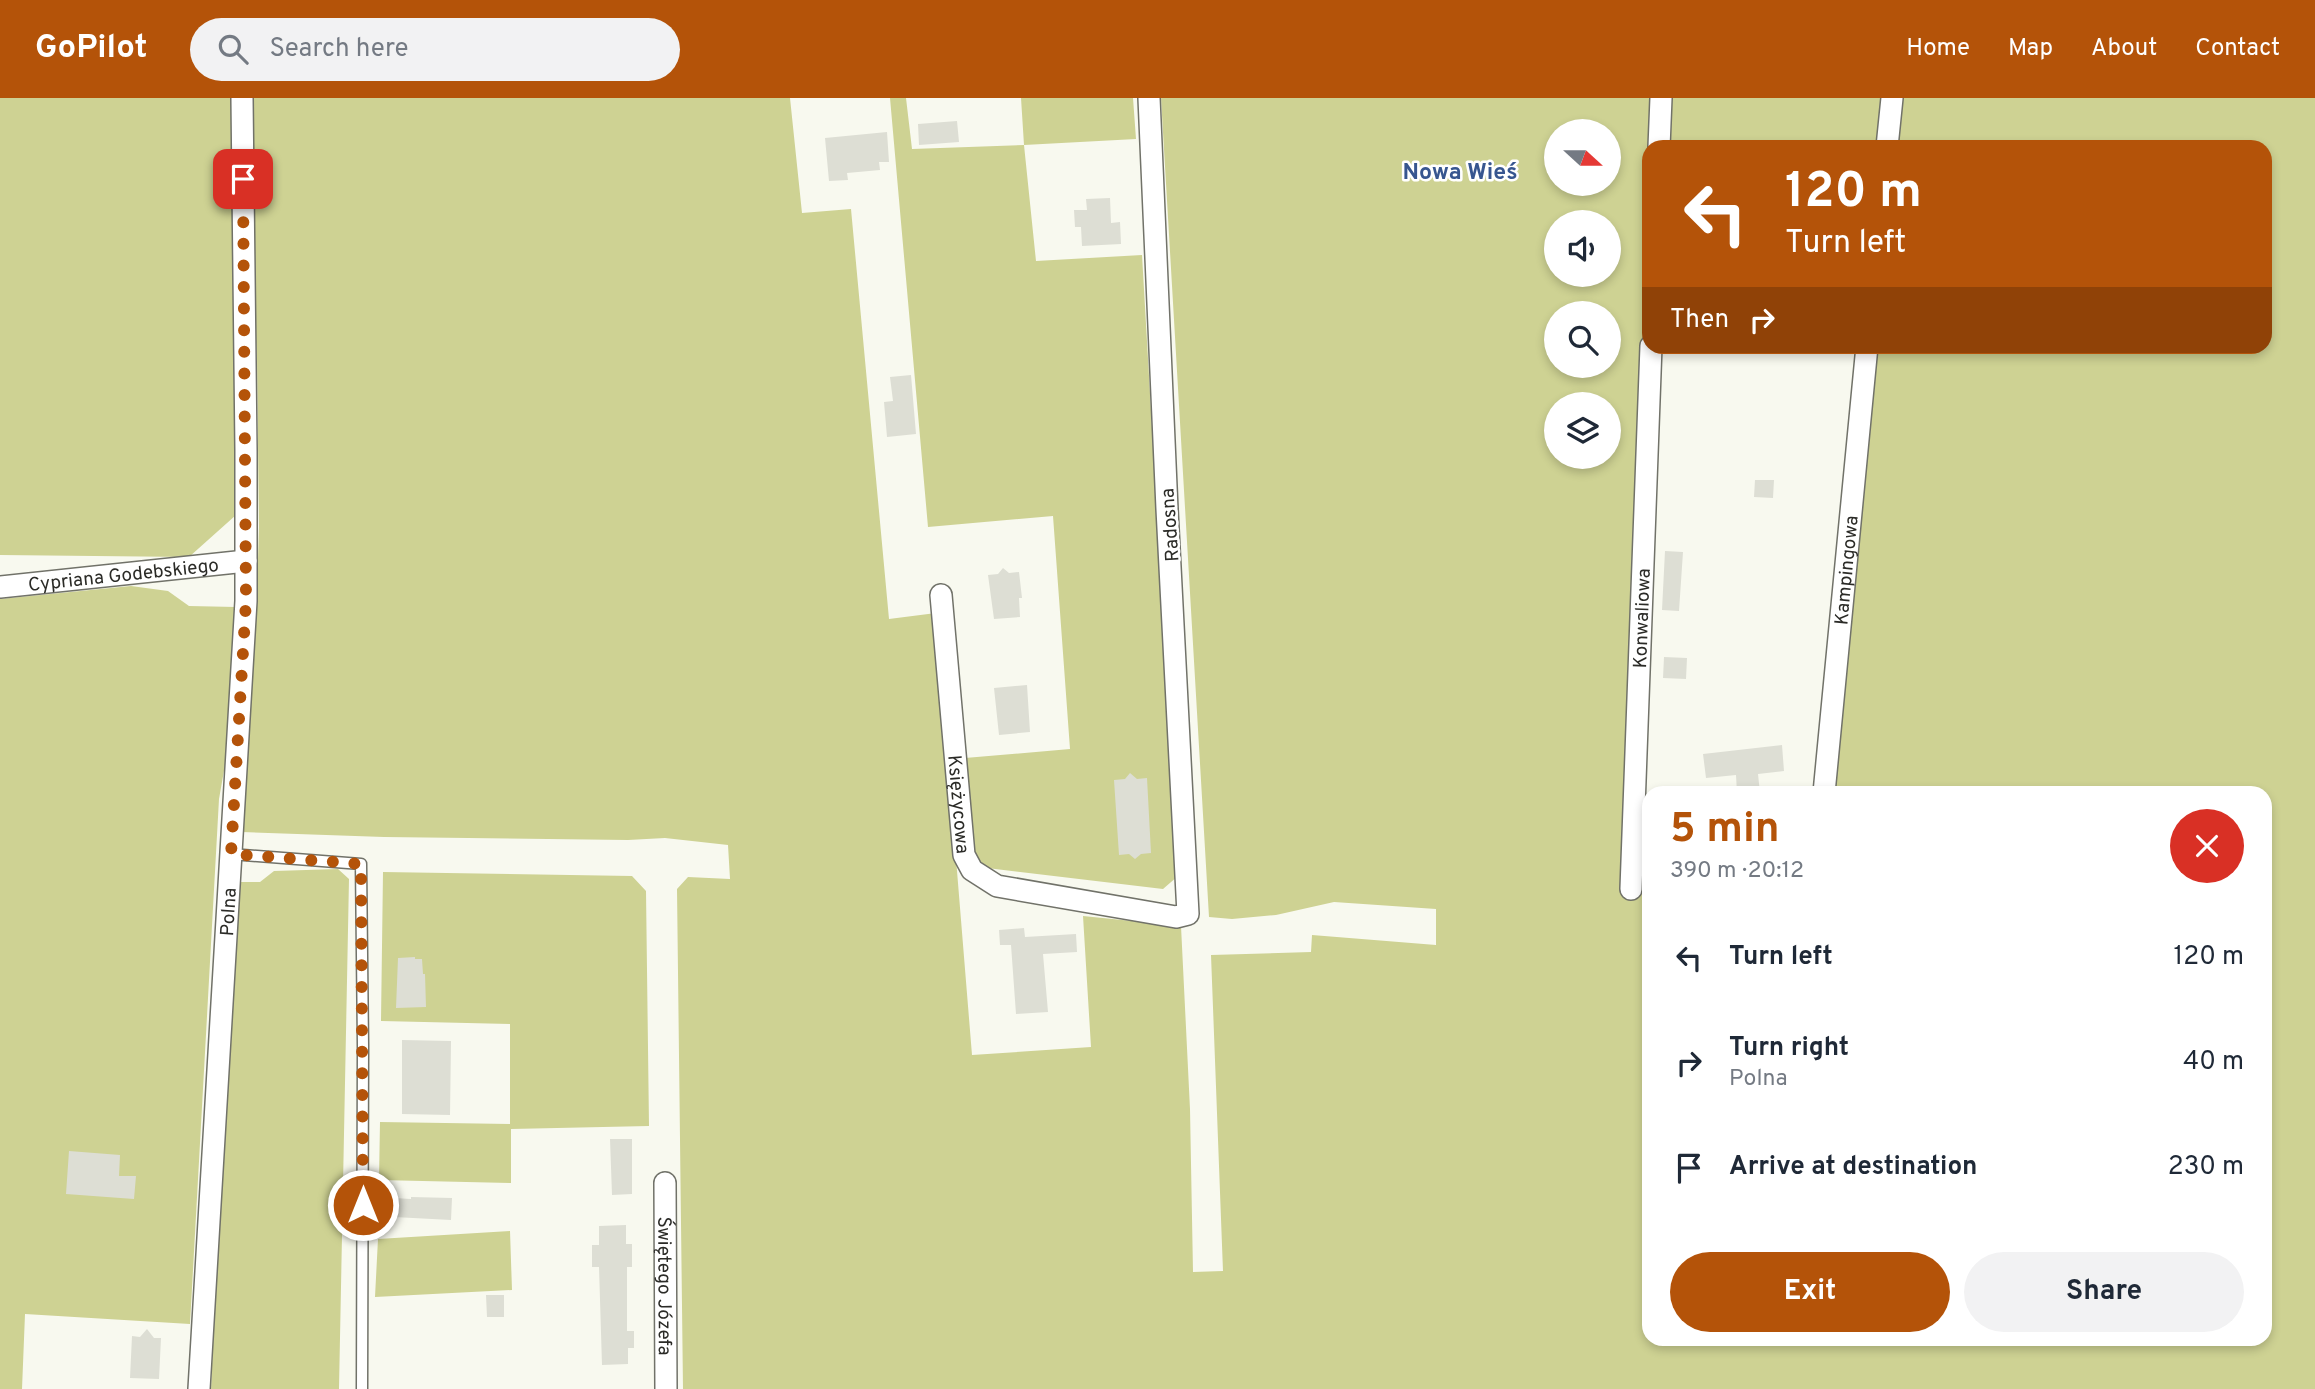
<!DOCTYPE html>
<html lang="en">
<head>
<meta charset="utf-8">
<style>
	body { margin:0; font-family:Overpass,sans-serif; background:#f2f2f3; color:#1f2937; height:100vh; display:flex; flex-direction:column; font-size:26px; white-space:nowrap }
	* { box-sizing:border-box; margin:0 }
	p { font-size:23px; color:#747a83 }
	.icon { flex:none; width:38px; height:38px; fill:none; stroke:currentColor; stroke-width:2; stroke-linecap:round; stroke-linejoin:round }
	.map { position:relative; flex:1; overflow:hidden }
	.drawer { position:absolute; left:1642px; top:688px; width:630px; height:560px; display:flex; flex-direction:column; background:#fff; border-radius:21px; box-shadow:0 4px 10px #0003 }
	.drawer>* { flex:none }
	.guide { position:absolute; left:1642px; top:42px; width:630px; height:214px; border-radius:21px; box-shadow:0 4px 10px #0003; background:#b45309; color:#fff; overflow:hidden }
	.needle { width:46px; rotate:111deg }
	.fabs { position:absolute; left:1544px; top:21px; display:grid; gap:14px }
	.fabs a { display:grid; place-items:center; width:77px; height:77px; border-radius:50%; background:#fff; box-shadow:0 4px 10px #0003; font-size:35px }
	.pin { position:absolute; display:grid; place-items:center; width:60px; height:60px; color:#fff; margin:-30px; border-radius:14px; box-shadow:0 4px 10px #0006 }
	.me { position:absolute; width:77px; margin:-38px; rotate:0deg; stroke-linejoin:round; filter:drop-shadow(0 0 5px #0008) }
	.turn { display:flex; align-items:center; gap:24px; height:147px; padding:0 28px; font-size:32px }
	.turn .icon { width:91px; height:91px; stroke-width:2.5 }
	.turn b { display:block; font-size:49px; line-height:60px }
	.then { display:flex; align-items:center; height:66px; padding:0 28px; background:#0003; gap:14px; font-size:26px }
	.round { display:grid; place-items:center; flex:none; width:74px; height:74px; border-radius:37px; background:#f2f2f3 }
	.headline { display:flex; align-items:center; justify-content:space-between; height:119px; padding:0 28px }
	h1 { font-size:42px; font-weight:700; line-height:52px; color:#b45309 }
	.action { display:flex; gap:14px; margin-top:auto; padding:14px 28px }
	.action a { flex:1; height:80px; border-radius:42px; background:#b45309; color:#fff; font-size:28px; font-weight:700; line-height:80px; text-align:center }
	.action a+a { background:#f2f2f3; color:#1f2937 }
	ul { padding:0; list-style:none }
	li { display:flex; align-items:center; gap:21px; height:105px; padding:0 28px }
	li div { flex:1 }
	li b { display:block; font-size:26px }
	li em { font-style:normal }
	header { display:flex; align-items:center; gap:42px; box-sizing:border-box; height:98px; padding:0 35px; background:#b45309; color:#fff }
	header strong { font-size:33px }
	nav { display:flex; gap:38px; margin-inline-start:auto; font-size:24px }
	.search { width:490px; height:63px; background:#f2f2f3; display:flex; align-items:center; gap:18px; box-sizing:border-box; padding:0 24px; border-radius:38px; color:#747a83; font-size:26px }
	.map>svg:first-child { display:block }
	.green { fill:#ced293; fill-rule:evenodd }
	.building { fill:#ddded4 }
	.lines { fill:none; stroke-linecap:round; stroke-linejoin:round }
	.lane-casing { stroke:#717269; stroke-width:13 }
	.street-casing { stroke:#717269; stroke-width:24 }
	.lane { stroke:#fff; stroke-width:10 }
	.street { stroke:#fff; stroke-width:21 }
	.route { stroke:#b45309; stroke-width:12; stroke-dasharray:0 21.6 }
	.labels { text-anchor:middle; stroke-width:5; stroke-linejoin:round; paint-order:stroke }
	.street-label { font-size:19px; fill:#2b2b27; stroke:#fff }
	.quarter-label { font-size:23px; font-weight:bold; fill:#37568f; stroke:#fff }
</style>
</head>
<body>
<header>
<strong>GoPilot</strong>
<div class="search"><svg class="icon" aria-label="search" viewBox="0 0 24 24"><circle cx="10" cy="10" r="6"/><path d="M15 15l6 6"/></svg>Search here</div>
<nav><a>Home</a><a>Map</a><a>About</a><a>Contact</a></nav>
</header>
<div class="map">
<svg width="2315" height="1291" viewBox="0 0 2315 1291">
	<rect width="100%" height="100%" fill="#f8f9ef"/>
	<path class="green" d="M 0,0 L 234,0 L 236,417 L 189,459 L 0,457 Z
		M 248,0 L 790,0 L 802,115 L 851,111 L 889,521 L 936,515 L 972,957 L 1091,949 L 1083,818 L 1181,828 L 1190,1011 L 1193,1174 L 1223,1173 L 1211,857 L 1311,854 L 1312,837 L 1436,847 L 1436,811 L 1334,804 L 1276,817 L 1232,821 L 1209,819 L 1161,0 L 1657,0 L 1655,49 L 1648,49 L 1648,223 L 1626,781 L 1648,778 L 1648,1241 L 2264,1241 L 2264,695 L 1829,695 L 1874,249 L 2264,248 L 2264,49 L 1895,49 L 1901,0 L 2315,0 L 2315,1291 L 683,1291 L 677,791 L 688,779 L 730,781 L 728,747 L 665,740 L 628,742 L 384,739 L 242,734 L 257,495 L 259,429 L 257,260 L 250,144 ZM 1556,33 L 1608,33 L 1608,86 L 1556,86 ZM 1556,124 L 1608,124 L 1608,177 L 1556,177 ZM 1556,215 L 1608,215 L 1608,268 L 1556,268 ZM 1556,306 L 1608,306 L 1608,359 L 1556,359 Z
		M 890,0 L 906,0 L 912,51 L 1024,47 L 1021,0 L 1133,0 L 1136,41 L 1024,47 L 1036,163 L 1142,157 L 1178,778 L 1163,791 L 987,770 L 974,757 L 965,660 L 1070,651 L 1053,418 L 928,429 Z
		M 1667,0 L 1886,0 L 1881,49 L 1666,49 Z
		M 131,488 L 168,493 L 189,508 L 236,509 L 231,633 L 219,701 L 190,1226 L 25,1216 L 22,1291 L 0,1291 L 0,501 Z
		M 338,771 L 349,781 L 339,1291 L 211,1291 L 220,1083 L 239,784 L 260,784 L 274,773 Z
		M 383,774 L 632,778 L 646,793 L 649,1028 L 511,1031 L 511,1085 L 379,1082 L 380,1024 L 510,1026 L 510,926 L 381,923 Z
		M 510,1133 L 512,1192 L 375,1199 L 378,1141 Z"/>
	<path class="building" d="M 957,23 L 959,44 L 919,47 L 918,26 Z
		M 887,34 L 889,64 L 879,64 L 880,72 L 847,75 L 848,82 L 829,83 L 825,40 Z
		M 1110,100 L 1111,125 L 1120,124 L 1121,146 L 1082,148 L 1081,129 L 1075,129 L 1074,112 L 1087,112 L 1086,101 Z
		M 911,277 L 916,336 L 887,339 L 884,304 L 893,303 L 890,279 Z
		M 1755,382 L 1774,382 L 1773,400 L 1754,399 Z
		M 1665,453 L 1683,454 L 1679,513 L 1662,512 Z
		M 1003,470 L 1009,475 L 1019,474 L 1022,500 L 1019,500 L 1020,519 L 994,521 L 988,477 L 998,476 Z
		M 1664,559 L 1687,560 L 1686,581 L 1663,580 Z
		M 1027,587 L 1030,634 L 999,637 L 994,590 Z
		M 1782,647 L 1784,673 L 1758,676 L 1760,695 L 1737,695 L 1736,677 L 1706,680 L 1703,656 Z
		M 1130,675 L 1137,681 L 1147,680 L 1151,755 L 1141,756 L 1135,761 L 1129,756 L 1119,757 L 1114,682 L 1125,681 Z
		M 1024,830 L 1025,839 L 1076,836 L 1077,854 L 1043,856 L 1048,914 L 1016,916 L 1011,847 L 1000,847 L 999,832 Z
		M 415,859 L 415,861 L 422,861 L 423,876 L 425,876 L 426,909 L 396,910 L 398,860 Z
		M 402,942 L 451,943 L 450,1017 L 402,1016 Z
		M 610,1041 L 632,1041 L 632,1096 L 612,1097 Z
		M 69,1053 L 120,1057 L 119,1078 L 136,1078 L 134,1101 L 66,1096 Z
		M 411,1099 L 452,1100 L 451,1122 L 394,1119 L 394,1100 L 411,1101 Z
		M 626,1127 L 626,1146 L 632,1146 L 632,1169 L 627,1169 L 627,1233 L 634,1233 L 634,1250 L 628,1250 L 628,1266 L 602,1267 L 599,1169 L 592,1169 L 592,1147 L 599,1147 L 599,1128 Z
		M 486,1197 L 504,1197 L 504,1219 L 487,1219 Z
		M 147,1231 L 154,1240 L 161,1240 L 159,1281 L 130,1280 L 132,1238 L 140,1239 Z"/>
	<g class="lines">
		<defs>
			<path id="lane" d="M 231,756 L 361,766 L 363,948 L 362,1291"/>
			<g id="street">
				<path d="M 1659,49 L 1661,0"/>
				<path d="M 1887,49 L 1892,0"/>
				<path id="s1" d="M 0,489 L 246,463"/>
				<path id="s2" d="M 941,497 L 964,757 L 972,772 L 997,788 L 1176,819 L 1188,816 L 1167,411 L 1149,0"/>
				<path id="s3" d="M 1824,695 L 1867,248"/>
				<path id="s4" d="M 1631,791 L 1651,248"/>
				<path id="s5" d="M 665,1085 L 666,1291"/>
				<path id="s6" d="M 199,1291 L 246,503 L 246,353 L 242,0"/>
			</g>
		</defs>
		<use href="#lane" class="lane-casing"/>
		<use href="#street" class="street-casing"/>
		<use href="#lane" class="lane"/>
		<use href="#street" class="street"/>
	</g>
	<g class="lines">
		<path class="route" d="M 243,81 L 246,503 L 231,756 L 361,766 L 363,1107"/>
	</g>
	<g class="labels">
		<g class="street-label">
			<text transform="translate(1169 427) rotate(-94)" y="7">Radosna</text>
			<text dy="7" stroke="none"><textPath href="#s3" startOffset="224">Kampingowa</textPath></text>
			<text dy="7" stroke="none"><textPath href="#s1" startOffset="124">Cypriana Godebskiego</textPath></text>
			<text dy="7" stroke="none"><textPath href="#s4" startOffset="271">Konwaliowa</textPath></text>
			<text dy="7" stroke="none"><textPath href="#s2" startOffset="210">Księżycowa</textPath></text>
			<text dy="7" stroke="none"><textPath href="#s6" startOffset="478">Polna</textPath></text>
			<text dy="7" stroke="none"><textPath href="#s5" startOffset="103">Świętego Józefa</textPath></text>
		</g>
		<g class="quarter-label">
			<text x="1460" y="81">Nowa Wieś</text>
		</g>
	</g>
</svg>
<div class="fabs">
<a><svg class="needle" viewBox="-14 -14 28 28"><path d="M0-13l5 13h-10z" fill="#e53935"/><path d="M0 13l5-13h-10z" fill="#747a83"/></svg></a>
<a><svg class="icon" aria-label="sound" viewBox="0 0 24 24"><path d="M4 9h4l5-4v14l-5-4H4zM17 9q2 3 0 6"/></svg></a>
<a><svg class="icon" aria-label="search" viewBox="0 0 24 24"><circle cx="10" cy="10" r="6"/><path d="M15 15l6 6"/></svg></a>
<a><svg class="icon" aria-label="layers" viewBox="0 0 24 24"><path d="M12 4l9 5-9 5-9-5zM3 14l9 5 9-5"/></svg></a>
</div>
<div class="pin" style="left:243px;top:81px;background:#d93025"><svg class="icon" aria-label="arrive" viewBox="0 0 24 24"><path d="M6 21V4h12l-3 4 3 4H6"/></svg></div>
<svg class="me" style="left:363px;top:1107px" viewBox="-20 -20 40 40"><circle r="17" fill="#b45309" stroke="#fff" stroke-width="3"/><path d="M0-11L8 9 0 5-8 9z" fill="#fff"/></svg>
<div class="guide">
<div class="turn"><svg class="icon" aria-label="left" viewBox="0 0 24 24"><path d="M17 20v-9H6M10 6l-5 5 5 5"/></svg><div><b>120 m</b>Turn left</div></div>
<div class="then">Then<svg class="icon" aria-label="right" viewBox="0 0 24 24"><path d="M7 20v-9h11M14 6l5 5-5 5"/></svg></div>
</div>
<section class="drawer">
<div class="headline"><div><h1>5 min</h1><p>390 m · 20:12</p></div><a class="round" style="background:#d93025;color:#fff"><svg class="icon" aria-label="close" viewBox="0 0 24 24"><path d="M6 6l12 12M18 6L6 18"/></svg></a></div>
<ul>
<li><svg class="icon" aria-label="left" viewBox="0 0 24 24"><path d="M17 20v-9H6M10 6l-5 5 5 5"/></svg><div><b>Turn left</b></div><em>120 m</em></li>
<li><svg class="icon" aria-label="right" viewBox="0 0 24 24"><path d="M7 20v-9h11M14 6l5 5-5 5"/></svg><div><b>Turn right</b><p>Polna</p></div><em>40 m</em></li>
<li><svg class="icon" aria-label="arrive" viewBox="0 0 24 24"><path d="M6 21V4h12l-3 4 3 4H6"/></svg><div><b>Arrive at destination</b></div><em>230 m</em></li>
</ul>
<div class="action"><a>Exit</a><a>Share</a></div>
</section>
</div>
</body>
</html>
